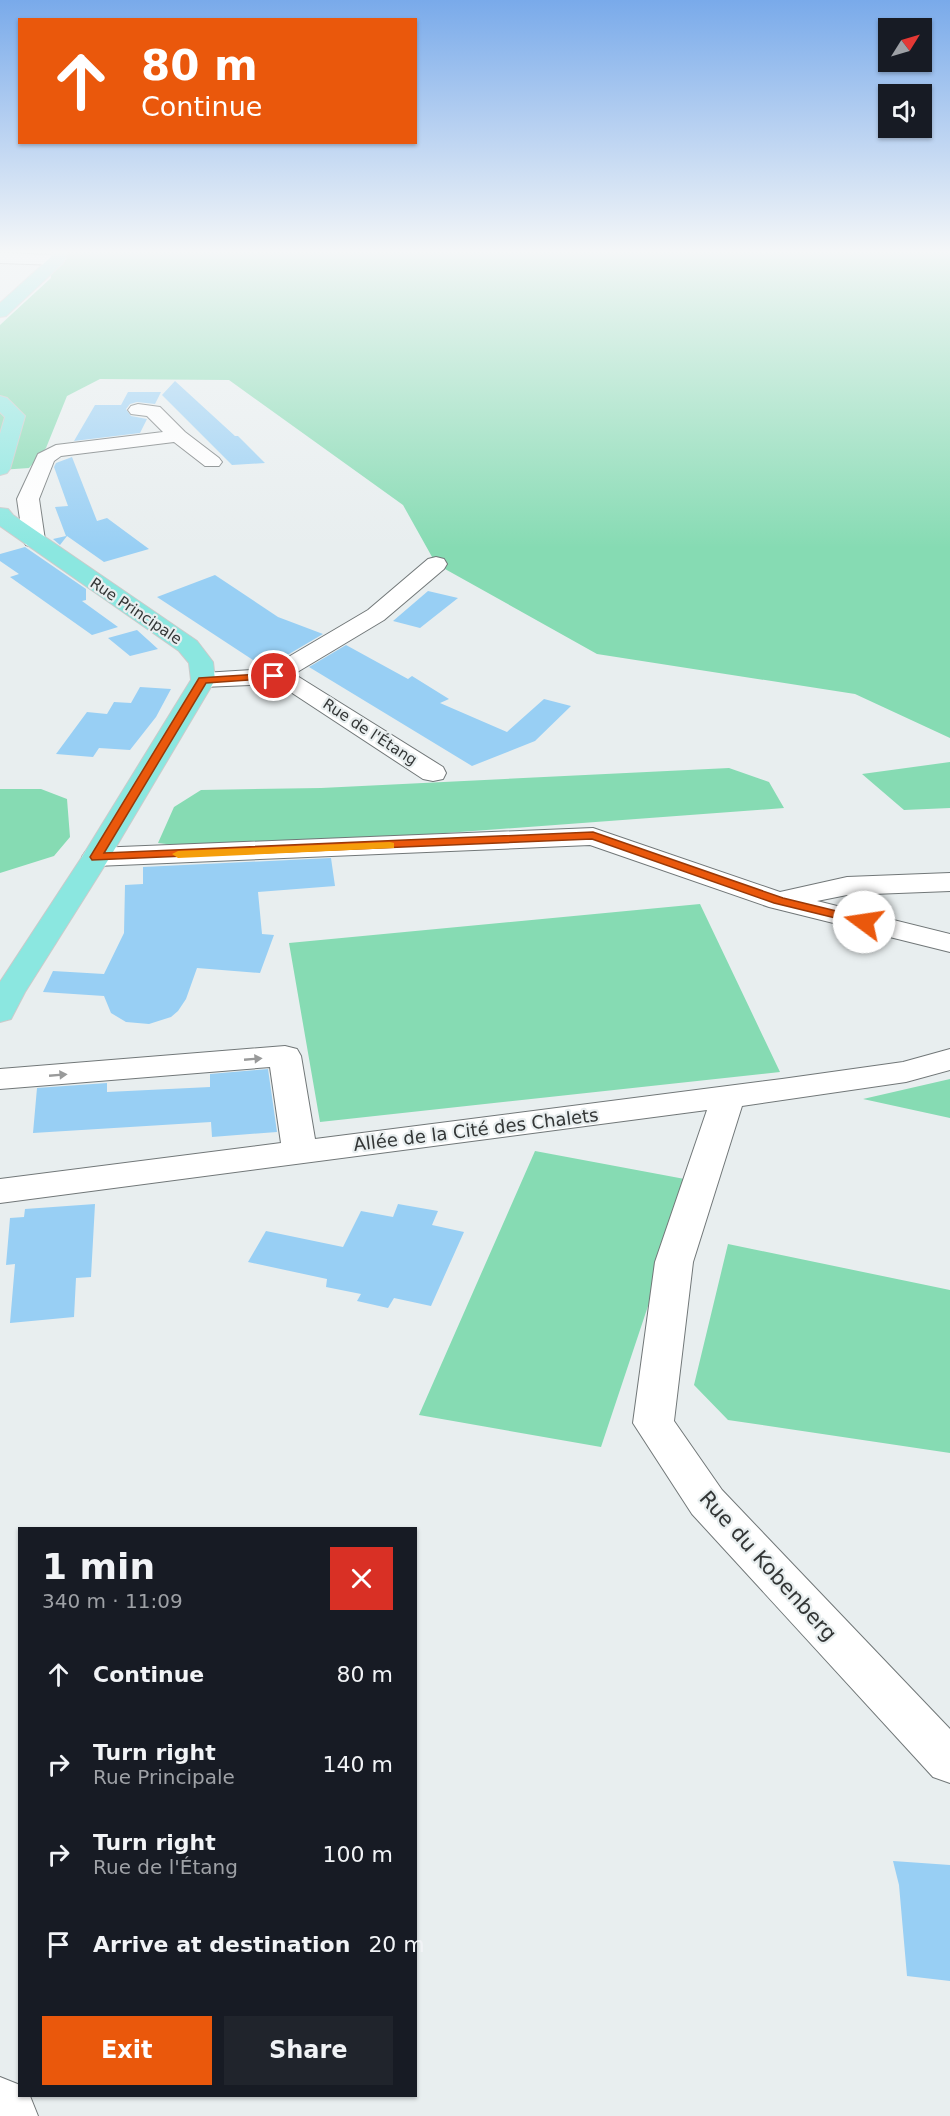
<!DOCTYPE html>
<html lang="en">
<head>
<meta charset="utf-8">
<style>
	body { margin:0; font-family:"DejaVu Sans",sans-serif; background:#20242c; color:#f1f3f6; height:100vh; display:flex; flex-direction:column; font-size:22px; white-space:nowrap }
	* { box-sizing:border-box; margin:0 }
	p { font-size:20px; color:#9ea1a6 }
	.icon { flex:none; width:33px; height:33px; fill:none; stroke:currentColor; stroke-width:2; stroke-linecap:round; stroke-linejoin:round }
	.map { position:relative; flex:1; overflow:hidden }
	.details { position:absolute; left:18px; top:1527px; width:399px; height:570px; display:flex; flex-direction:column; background:#171b24; border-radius:0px; box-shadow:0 2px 4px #0004 }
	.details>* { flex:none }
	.guide { position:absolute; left:18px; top:18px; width:399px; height:126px; border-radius:0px; box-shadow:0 2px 4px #0004; background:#ea580c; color:#fff; overflow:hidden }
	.needle { width:39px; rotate:53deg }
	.tools { position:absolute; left:878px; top:18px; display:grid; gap:12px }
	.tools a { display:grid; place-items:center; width:54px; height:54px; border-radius:0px; background:#171b24; box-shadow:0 2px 4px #0004; font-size:30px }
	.pin { position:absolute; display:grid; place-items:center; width:51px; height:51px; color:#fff; margin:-26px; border:3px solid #fff; border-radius:50%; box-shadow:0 2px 6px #0007 }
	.me { position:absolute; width:66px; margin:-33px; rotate:284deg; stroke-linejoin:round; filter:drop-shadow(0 0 4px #0008) }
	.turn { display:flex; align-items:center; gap:21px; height:126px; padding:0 24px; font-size:27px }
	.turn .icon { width:78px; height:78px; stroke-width:2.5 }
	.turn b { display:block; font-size:42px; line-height:51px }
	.round { display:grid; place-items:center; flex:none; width:63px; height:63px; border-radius:0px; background:#20242c }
	.summary { display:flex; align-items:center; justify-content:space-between; height:102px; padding:0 24px }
	h1 { font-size:36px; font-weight:800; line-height:45px }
	.button { display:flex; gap:12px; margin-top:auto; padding:12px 24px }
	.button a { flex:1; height:69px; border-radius:0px; background:#ea580c; color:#fff; font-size:24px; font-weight:800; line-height:69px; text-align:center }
	.button a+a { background:#20242c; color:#f1f3f6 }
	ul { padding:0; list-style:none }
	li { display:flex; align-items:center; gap:18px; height:90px; padding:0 24px }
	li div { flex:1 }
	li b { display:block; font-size:22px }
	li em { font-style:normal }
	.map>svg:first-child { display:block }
	.green { fill:#86dbb3 }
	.building { fill:#98cff4 }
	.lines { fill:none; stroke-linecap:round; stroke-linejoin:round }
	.minor-casing { stroke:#717778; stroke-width:2 }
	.major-casing { stroke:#cacbcb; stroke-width:2 }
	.minor { fill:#fff; fill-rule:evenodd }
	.major { fill:#8be7e0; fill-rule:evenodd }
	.oneway { fill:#999a9a }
	.route { fill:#ea580c; stroke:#983908; stroke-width:1.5 }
	.slow { fill:#f59e0b }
	.labels { text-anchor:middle; stroke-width:4.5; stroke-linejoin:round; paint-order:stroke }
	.far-street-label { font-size:15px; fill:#333636; stroke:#e8eeef }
	.street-label { font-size:18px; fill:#333636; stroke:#e8eeef }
	.near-street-label { font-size:21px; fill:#333636; stroke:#e8eeef }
</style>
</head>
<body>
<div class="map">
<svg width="950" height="2116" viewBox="0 0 950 2116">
	<rect width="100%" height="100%" fill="#e8eeef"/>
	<path class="green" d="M 50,252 L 950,252 L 950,738 L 855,694 L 597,654 L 436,564 L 403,505 L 229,380 L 100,379 L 67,396 L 46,448 L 29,468 L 0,470 L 0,325 L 51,278 Z
		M 950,762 L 950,808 L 904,810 L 862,774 Z
		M 729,768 L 769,782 L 784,808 L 216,850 L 158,843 L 174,807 L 201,790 L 321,788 Z
		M 0,789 L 41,789 L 67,799 L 70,837 L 54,856 L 0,873 Z
		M 700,904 L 780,1072 L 320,1122 L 289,943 Z
		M 950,1079 L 950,1118 L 863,1099 Z
		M 535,1151 L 690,1180 L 601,1447 L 419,1415 Z
		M 728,1244 L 950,1290 L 950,1453 L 728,1420 L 694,1385 Z"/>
	<path class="building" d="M 175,381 L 235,436 L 238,436 L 265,463 L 232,465 L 162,395 Z
		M 128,392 L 161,392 L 155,404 L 137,402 L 130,404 L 126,409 L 131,416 L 147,419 L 140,433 L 74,441 L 95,405 L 121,405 Z
		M 72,457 L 97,521 L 107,518 L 149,549 L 104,562 L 67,536 L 60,545 L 53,539 L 66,536 L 55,507 L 68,506 L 54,467 L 56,463 Z
		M 25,547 L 86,589 L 86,600 L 82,601 L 118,627 L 92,635 L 10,577 L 19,574 L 0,561 L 0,554 Z
		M 215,575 L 278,617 L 323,634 L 284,657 L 262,666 L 157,597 Z
		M 428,591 L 458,598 L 420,628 L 393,621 Z
		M 137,630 L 158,649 L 130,656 L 108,638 Z
		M 346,645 L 408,679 L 412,676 L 449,699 L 440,703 L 507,732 L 544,699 L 571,706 L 535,741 L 472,766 L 309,667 Z
		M 140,687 L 171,689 L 156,717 L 130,750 L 99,748 L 93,757 L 56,754 L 87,712 L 107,714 L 114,702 L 131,703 Z
		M 331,858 L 335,886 L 258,892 L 262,934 L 274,935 L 260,973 L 197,968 L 186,999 L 178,1011 L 171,1017 L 149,1024 L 126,1022 L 111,1013 L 104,996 L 43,992 L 53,971 L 104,974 L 124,933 L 125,885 L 143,884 L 143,867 Z
		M 268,1069 L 277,1132 L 212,1137 L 211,1122 L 33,1133 L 37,1088 L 107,1083 L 107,1092 L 210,1087 L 210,1074 Z
		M 95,1204 L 91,1277 L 76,1278 L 74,1317 L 10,1323 L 15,1264 L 6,1265 L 10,1218 L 24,1217 L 25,1209 Z
		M 398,1204 L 438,1211 L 432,1225 L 464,1232 L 431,1306 L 394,1298 L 388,1308 L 357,1301 L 361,1294 L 326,1287 L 327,1279 L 248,1262 L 266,1231 L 343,1247 L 361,1211 L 393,1217 Z
		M 893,1861 L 950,1865 L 950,1981 L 907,1976 L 899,1885 Z"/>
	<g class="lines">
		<defs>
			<path id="minor" d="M 0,253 L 57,255 L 65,260 L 57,265 L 0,263 Z
				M 138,404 L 160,407 L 185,432 L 219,458 L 222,462 L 219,466 L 205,466 L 174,442 L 61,456 L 54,461 L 39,499 L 45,540 L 42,545 L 34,547 L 26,545 L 23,540 L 17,499 L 38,454 L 56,445 L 163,432 L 147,416 L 131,414 L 128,410 L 131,406 Z
				M 436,557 L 444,559 L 447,564 L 444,569 L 384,620 L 294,674 L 443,767 L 446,773 L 443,779 L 433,781 L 423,779 L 283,687 L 272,684 L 203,687 L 194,685 L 191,680 L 194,675 L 203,673 L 268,669 L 368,610 L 428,559 Z
				M 593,828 L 780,892 L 847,877 L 950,873 L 950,891 L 847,895 L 817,901 L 950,934 L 950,952 L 769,907 L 590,845 L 96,866 L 86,863 L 82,857 L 86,851 L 96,848 Z
				M 285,1046 L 297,1049 L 301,1056 L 315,1139 L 782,1079 L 903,1062 L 950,1049 L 950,1070 L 906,1082 L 742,1106 L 693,1262 L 674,1421 L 722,1490 L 950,1729 L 950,1783 L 933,1777 L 692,1514 L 633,1423 L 655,1262 L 707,1110 L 0,1203 L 0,1179 L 281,1143 L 270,1067 L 0,1089 L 0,1069 Z
				M 0,2077 L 20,2085 L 20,2096 L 30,2096 L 38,2116 L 0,2116 Z"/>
			<path id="major" d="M 53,252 L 69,252 L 63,263 L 6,316 L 0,317 L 0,303 L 50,258 Z
				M 0,396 L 7,398 L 25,416 L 10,469 L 7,473 L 0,475 L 0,434 L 5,417 L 0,412 Z
				M 0,508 L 8,509 L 13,515 L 197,641 L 213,662 L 215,680 L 110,857 L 25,992 L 11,1019 L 0,1022 L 0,982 L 82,857 L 191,680 L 189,663 L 179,651 L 0,526 Z"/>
		</defs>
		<use href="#minor" class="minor-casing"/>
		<use href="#major" class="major-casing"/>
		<use href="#minor" class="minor"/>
		<use href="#major" class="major"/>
	</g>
	<defs><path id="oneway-solid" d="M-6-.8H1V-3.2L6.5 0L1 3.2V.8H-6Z" transform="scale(1.5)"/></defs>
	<g class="oneway">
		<use href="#oneway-solid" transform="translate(253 1059) rotate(-5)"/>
		<use href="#oneway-solid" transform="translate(58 1075) rotate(-5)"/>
	</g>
	<linearGradient id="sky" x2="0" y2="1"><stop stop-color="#79aaea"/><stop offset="0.46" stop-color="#f5f7f8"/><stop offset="1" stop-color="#f5f7f8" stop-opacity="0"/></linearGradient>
	<rect width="950" height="548" fill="url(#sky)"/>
	<path class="route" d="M 274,673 L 278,674 L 278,678 L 206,683 L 104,853 L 593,832 L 783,898 L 869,919 L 871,922 L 864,925 L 774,903 L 592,839 L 92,860 L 90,857 L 199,678 Z"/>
	<path class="slow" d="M 390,842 L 394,843 L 394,848 L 178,858 L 172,854 L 178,851 Z"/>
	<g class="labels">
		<g class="far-street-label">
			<text transform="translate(136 611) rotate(34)" y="5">Rue Principale</text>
			<text transform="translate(370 732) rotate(33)" y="5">Rue de l'Étang</text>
		</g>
		<g class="street-label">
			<text transform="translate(476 1130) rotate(-7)" y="6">Allée de la Cité des Chalets</text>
		</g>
		<g class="near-street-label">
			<text transform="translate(768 1566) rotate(48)" y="7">Rue du Kobenberg</text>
		</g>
	</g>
</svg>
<div class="tools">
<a><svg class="needle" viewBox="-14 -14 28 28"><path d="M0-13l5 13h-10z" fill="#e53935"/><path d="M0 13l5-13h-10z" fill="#9ea1a6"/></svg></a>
<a><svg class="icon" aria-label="sound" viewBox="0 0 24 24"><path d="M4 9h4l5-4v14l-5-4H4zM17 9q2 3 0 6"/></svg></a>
</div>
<div class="pin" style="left:274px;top:676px;background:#d93025"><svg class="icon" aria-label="arrive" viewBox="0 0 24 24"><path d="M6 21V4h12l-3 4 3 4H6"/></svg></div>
<svg class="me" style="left:864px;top:922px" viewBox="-20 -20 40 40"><circle r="19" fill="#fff"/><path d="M0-13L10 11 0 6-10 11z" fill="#ea580c"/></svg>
<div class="guide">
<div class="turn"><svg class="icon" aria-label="ahead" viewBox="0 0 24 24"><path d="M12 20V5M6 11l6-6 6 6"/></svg><div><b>80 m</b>Continue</div></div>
</div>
<section class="details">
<div class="summary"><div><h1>1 min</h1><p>340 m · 11:09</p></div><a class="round" style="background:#d93025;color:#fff"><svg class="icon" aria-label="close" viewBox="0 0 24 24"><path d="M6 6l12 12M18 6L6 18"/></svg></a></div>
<ul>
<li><svg class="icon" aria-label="ahead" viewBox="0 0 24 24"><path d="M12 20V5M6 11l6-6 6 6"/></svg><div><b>Continue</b></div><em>80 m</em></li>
<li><svg class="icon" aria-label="right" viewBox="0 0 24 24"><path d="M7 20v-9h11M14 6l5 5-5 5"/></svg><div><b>Turn right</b><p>Rue Principale</p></div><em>140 m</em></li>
<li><svg class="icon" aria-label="right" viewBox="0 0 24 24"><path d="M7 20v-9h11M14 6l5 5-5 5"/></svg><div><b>Turn right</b><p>Rue de l'Étang</p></div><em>100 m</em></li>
<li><svg class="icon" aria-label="arrive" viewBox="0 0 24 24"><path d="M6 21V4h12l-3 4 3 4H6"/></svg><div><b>Arrive at destination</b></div><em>20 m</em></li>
</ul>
<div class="button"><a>Exit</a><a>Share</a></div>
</section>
</div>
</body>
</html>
